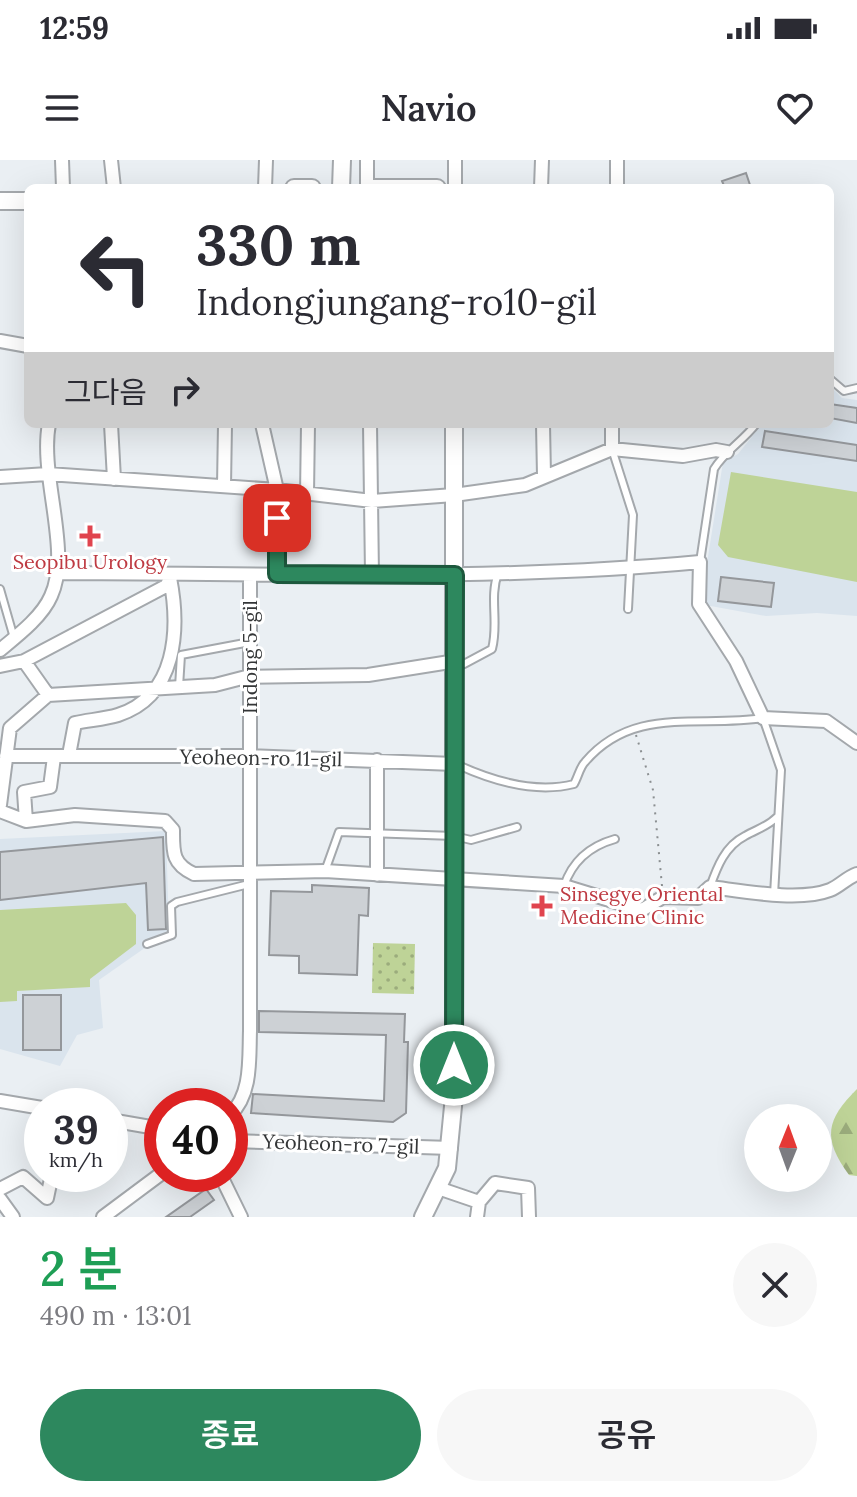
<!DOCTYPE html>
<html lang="ko">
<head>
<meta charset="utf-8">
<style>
	body { margin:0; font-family:Lora,"Noto Sans KR",serif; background:#f7f7f7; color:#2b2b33; height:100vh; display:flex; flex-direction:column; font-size:30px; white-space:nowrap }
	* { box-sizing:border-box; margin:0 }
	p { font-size:26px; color:#7c7c81 }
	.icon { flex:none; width:44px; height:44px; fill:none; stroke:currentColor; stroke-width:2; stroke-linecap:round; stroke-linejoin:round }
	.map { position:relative; height:1057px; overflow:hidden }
	.sheet { display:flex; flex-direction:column; background:#fff; flex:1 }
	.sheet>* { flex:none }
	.banner { position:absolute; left:24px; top:24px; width:810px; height:244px; border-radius:12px; box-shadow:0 8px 32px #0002; background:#fff; color:#2b2b33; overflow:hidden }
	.needle { width:52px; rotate:1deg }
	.buttons { position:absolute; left:744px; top:944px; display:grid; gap:16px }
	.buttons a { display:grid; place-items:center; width:88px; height:88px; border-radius:50%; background:#fff; box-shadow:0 8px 32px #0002; font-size:40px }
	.speed { position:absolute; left:24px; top:928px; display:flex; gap:16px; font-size:40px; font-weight:700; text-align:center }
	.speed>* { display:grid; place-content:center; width:104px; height:104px; border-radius:50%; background:#fff; box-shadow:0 8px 32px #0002; line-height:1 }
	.speed small { font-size:20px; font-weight:400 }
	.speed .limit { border:12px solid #d22; background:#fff; color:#111 }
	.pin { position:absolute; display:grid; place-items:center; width:68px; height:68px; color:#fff; margin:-34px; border-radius:16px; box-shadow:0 4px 12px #0006 }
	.me { position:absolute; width:88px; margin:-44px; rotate:0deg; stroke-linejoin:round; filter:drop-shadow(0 0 6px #0008) }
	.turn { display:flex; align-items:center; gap:28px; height:168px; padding:0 40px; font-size:36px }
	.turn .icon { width:104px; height:104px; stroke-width:2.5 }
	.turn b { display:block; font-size:56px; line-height:68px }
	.then { display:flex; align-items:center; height:76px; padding:0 40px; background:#0003; gap:16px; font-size:30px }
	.round { display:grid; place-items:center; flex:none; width:84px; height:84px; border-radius:42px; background:#f7f7f7 }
	.overview { display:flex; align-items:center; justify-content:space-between; height:136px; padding:0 40px }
	h1 { font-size:48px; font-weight:600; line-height:60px; color:#1e9e55 }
	.primary-button { display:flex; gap:16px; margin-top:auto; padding:16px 40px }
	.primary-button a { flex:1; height:92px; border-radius:48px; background:#2d885e; color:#fff; font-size:32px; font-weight:600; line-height:92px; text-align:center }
	.primary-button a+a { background:#f7f7f7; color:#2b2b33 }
	.status { display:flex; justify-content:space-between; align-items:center; height:56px; padding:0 40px; background:#fff; direction:ltr }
	.status svg { height:22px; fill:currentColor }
	header { display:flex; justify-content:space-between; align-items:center; height:104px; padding:0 40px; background:#fff; font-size:36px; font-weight:600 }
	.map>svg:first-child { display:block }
	.built { fill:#dae4ed }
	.forest { fill:url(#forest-firs) }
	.park { fill:url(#park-dots) }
	.garden { fill:#bed397 }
	.building { fill:#cdd1d5; stroke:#94979b; stroke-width:2 }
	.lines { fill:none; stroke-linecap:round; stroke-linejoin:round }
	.lane-casing { stroke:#a4a8ac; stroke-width:10 }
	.street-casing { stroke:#a4a8ac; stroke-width:16 }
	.secondary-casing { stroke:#a4a8ac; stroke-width:20 }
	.path { stroke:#8b8f91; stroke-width:2; stroke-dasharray:2 6; stroke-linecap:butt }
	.lane { stroke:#fff; stroke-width:6 }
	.street { stroke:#fff; stroke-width:12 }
	.secondary { stroke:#fff; stroke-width:16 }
	.route-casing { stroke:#1d583d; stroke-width:20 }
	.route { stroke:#2d885e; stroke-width:14 }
	.health-dot { fill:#e0444e; stroke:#fff; stroke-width:3 }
	.labels { text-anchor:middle; stroke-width:6; stroke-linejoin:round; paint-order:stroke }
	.health-label { font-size:20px; fill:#be3a42; stroke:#fff }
	.street-label { font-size:20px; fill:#343637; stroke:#fff }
</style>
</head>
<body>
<div class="status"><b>12:59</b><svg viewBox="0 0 49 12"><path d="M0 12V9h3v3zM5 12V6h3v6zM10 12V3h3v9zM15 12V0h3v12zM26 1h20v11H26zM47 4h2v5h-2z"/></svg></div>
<header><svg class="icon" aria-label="menu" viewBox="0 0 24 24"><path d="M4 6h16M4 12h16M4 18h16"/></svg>Navio<svg class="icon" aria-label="heart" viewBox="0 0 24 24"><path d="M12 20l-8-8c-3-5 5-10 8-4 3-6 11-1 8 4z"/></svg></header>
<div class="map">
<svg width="857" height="1057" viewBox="0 0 857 1057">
	<defs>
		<pattern id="forest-firs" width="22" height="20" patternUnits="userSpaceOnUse" patternTransform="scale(2)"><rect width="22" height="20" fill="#bed397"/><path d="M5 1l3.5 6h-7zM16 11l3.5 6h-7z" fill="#9bac7c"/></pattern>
		<pattern id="park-dots" width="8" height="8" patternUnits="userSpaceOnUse" patternTransform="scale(2)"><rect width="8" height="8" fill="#bed397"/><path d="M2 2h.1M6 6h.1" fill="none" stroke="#9bac7c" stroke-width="1.8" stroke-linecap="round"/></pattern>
	</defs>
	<rect width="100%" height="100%" fill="#eaeff3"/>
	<path class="built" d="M 830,226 L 842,238 L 857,240 L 857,456 L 817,453 L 766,456 L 705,445 L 701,441 L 723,302 L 738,294 L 762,264 L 830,264 Z
		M 166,671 L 169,771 L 99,820 L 103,868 L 77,875 L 60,906 L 0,889 L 0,679 Z"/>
	<path class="forest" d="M 857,929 L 857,1016 L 849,1015 C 822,978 826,960 857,929 Z"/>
	<path class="park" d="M 373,783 L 415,784 L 414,834 L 372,833 Z"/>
	<path class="garden" d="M 731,312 L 857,332 L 857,422 L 728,397 L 718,385 Z
		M 126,743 L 136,755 L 136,784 L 90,819 L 90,827 L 17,831 L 17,841 L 0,842 L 0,750 Z"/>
	<path class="building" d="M 746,13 L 751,28 L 725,28 L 722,21 Z
		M 830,244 L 857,248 L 857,263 L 830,258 Z
		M 765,271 L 857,285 L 857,301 L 762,287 Z
		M 721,417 L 774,423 L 771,447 L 718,441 Z
		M 163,677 L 166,769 L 148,770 L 146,723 L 0,740 L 0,692 Z
		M 312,725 L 369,728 L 368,756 L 359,755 L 357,815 L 299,813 L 299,796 L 269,795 L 271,731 L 312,732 Z
		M 23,835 L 61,835 L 61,890 L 23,890 Z
		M 259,851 L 405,854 L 404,882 L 408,882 L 406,953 L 393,962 L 251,953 L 253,934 L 384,941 L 386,875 L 259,872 Z
		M 206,1029 L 214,1040 L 190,1057 L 166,1057 Z"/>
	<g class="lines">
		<defs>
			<path id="lane" d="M 830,219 L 844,231 L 857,228
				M 612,289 L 633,355 L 628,449
				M 700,402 L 714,309 C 725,291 743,281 756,264
				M 0,429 L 14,478
				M 458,502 L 464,504 L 492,489 C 499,463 489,438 498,413
				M 179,527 L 181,495 L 250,482
				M 458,605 C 493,621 535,634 574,624 C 578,617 580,607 585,602 C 633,545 700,568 763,558 L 781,610 L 774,735
				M 325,711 L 339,672 L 454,676 L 471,680 L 517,667
				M 564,726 C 572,702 590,686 615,679
				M 710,727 C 717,707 725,686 745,676 C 757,669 767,667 777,657
				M 147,784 L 172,775 L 171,746 L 177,742 L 249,724"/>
			<path id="street" d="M 62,0 L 63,28
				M 111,0 L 114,28
				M 617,0 L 617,28
				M 265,28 L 266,0
				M 367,28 L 367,0
				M 455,28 L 455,0
				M 541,28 L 542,0
				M 0,181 L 28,186
				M 111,264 L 114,319
				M 262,264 L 277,330 L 277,414
				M 370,264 L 372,415
				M 543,264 L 544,316
				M 612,289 L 612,264
				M 0,317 L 48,314 L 277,330 L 372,341 L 454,335 L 525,325 L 612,289 L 683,296 L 716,290 L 727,292
				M 224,326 L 225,264
				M 307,334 L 308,264
				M 56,413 C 271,413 486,422 700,402 L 699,444 L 736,501 L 763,558 L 826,561 L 857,583
				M 0,490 C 17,476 42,457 51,436 C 72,391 39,315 49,264
				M 24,501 L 48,535 L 215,525 L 246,517 L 368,515 L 456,501
				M 0,506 L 24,501 L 166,426 L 172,416
				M 69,595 L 75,563 C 89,560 105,559 118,555 C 177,536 180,469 170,418
				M 6,596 L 250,596 L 454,604
				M 0,645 L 10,568 L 48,535
				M 0,651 L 26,661 L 75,655 L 165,661 L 173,670 C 173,692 172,704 194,714 L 325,711 L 564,726 L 642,750 L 663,737 L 698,738 L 710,727 C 743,731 799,742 830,730 C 840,726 846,718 857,714
				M 26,661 L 24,632 L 50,627 L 54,597
				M 377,715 L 377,600
				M 0,941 L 42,948
				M 230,955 C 252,934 249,900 250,871 L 250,415
				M 110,960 L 162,969
				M 230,981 L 451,988
				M 220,1014 L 241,1057
				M 438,1028 L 479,1042 L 477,1057
				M 0,1029 L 23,1017 L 47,1038 L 52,1014
				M 0,1039 L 13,1057
				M 479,1042 L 495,1023 L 528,1028 L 529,1057
				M 103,1057 L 162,1013"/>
			<path id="secondary" d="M 294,28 L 312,28
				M 341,28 L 342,0
				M 369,28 L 437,28
				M 0,41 L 28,41
				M 423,1057 L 447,1008 L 454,936 L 454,264"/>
		</defs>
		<use href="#lane" class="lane-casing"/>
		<use href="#street" class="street-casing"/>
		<use href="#secondary" class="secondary-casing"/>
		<path class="path" d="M 636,575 L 653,630 L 662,726"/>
		<use href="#lane" class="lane"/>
		<use href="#street" class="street"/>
		<use href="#secondary" class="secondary"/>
	</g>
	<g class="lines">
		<defs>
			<path id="route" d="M 277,358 L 277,414 L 455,415 L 454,905"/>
		</defs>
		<use href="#route" class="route-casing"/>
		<use href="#route" class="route"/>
	</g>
	<g class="health-dot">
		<path d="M86 364h8v8h8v8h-8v8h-8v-8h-8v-8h8z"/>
		<path d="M538 734h8v8h8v8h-8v8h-8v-8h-8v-8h8z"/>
	</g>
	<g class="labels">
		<g class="health-label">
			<text x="90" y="409">Seopibu Urology</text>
			<text x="560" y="741" text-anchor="start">Sinsegye Oriental<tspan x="560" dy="23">Medicine Clinic</tspan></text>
		</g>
		<g class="street-label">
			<text transform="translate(250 497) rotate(-90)" y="7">Indong 5-gil</text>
			<text transform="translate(261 598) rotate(1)" y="7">Yeoheon-ro 11-gil</text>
			<text transform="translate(341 984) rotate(2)" y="7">Yeoheon-ro 7-gil</text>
		</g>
	</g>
</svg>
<div class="buttons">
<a><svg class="needle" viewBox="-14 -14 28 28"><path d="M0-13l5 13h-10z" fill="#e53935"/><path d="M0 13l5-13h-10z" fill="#7c7c81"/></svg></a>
</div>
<div class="speed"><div>39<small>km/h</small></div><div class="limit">40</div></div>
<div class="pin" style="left:277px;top:358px;background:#d93025"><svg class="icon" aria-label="arrive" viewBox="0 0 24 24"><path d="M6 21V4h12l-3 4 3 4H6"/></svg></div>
<svg class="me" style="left:454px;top:905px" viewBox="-20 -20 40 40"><circle r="17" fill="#2d885e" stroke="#fff" stroke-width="3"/><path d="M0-11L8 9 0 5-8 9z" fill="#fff"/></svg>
<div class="banner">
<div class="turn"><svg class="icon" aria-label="left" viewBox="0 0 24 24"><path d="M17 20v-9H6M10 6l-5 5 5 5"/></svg><div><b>330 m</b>Indongjungang-ro10-gil</div></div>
<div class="then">그다음<svg class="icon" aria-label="right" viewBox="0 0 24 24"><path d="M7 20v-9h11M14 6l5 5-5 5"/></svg></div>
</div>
</div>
<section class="sheet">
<div class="overview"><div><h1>2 분</h1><p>490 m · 13:01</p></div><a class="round"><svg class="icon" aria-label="close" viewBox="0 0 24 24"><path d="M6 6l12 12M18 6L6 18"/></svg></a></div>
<div class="primary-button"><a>종료</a><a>공유</a></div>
</section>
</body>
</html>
